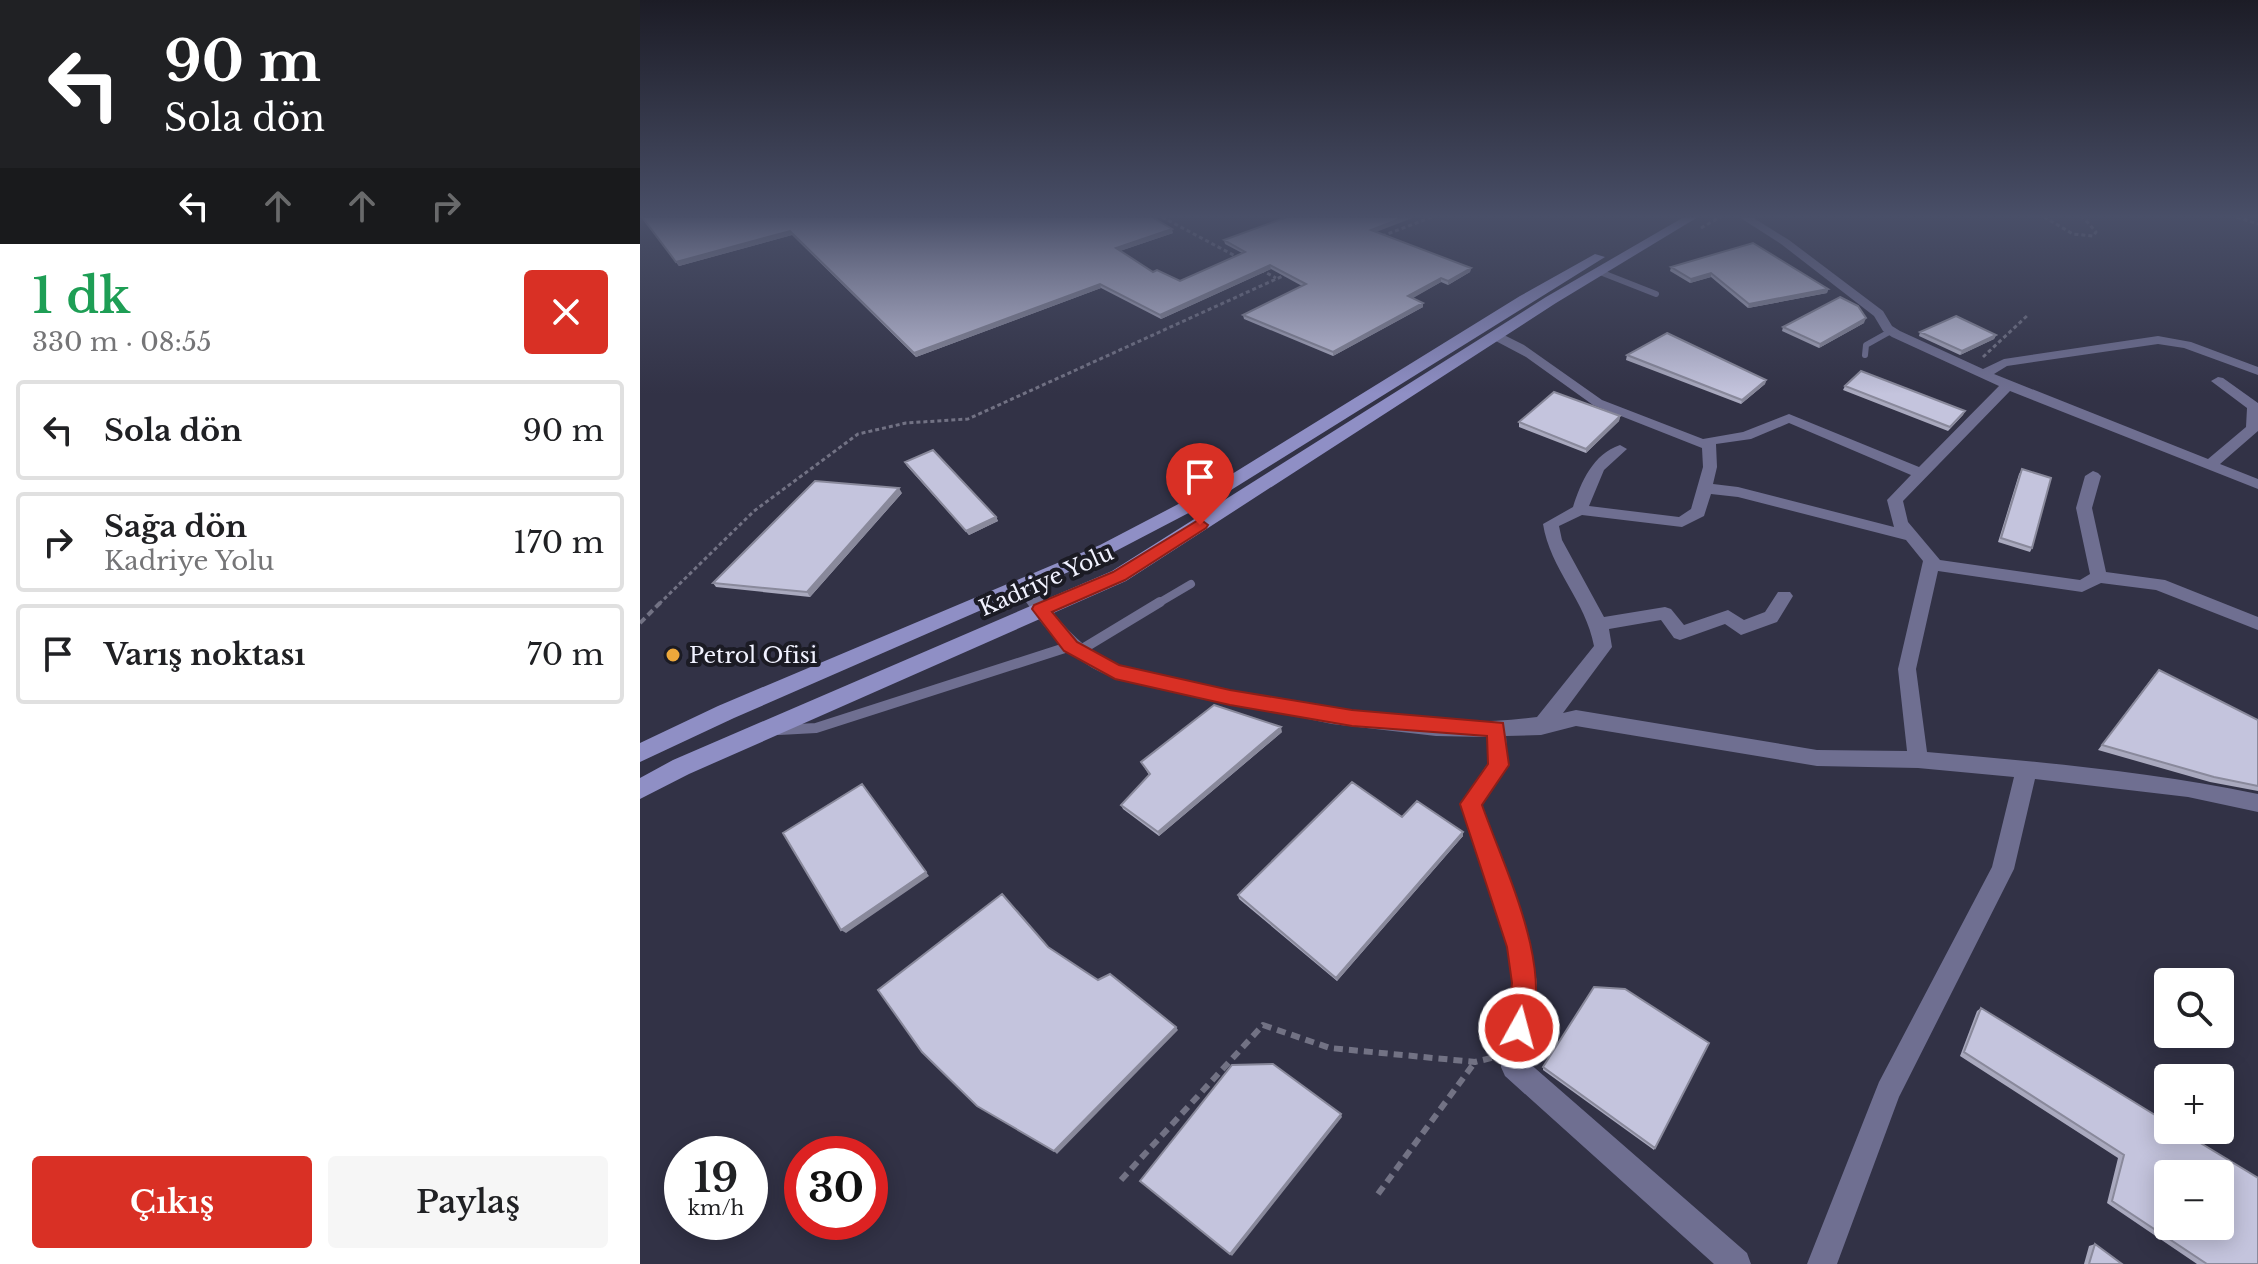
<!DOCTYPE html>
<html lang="tr">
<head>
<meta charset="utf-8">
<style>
	body { margin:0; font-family:"Libre Baskerville",serif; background:#f6f6f6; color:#202124; height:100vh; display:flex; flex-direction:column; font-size:30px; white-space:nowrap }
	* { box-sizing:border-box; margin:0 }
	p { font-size:26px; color:#757577 }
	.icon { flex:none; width:44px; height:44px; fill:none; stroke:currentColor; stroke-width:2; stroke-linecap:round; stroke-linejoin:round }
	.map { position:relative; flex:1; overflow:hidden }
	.details { display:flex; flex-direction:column; background:#fff; width:640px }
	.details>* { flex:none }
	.banner { background:#202124; color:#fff; overflow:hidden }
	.controls { position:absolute; left:1514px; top:968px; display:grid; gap:16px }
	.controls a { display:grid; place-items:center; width:80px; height:80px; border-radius:8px; background:#fff; box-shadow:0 4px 20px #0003; font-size:40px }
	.speed { position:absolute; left:24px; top:1136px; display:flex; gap:16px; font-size:40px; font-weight:700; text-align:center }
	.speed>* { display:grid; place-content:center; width:104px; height:104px; border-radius:50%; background:#fff; box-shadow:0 4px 20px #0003; line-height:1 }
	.speed small { font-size:20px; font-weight:400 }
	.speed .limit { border:12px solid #d22; background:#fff; color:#111 }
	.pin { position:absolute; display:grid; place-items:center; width:68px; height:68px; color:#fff; margin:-82px -34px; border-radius:50% 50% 50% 0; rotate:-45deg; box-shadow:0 0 8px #0007 }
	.pin .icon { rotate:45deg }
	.me { position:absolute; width:88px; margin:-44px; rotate:7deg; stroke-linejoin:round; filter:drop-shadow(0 0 6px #0008) }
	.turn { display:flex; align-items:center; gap:28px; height:168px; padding:0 32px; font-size:36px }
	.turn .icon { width:104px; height:104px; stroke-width:2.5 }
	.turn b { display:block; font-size:56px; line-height:68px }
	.lanes { display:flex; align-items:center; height:76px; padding:0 32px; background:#0003; justify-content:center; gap:40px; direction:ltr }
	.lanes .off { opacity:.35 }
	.round { display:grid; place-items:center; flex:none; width:84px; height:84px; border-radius:8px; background:#f6f6f6 }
	.headline { display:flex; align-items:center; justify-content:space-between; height:136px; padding:0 32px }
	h1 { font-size:48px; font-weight:600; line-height:60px; color:#1e9e55 }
	.button { display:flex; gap:16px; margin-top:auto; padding:16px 32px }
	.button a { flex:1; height:92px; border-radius:8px; background:#d93025; color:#fff; font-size:32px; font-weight:600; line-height:92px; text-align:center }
	.button a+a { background:#f6f6f6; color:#202124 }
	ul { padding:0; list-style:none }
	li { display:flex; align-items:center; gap:24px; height:100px; margin:0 16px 12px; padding:0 16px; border:4px solid #e0e0e0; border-radius:8px }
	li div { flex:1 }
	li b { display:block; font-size:30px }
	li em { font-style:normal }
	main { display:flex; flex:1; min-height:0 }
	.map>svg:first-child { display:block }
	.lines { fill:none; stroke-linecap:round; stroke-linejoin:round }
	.path-far2 { stroke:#727284; stroke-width:3; stroke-dasharray:4 3; stroke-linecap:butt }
	.path-far1 { stroke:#727284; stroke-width:4; stroke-dasharray:7 4; stroke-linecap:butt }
	.path { stroke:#727284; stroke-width:6; stroke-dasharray:9 6; stroke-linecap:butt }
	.lane-far2 { stroke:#6f6f91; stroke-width:6 }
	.lane-far1 { stroke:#6f6f91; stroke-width:8 }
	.lane { stroke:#6f6f91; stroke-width:10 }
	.street { fill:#6f6f91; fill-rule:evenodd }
	.secondary { fill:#8f8fc5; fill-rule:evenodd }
	.wall { fill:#a9a9be }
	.shaded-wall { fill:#89899b }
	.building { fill:#c4c4dd; stroke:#89899b; stroke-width:2; fill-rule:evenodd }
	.route { fill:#d93025; stroke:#8d1f18; stroke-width:2 }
	.poi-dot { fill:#eda83b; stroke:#1b1b24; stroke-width:3 }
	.labels { text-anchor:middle; stroke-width:8; stroke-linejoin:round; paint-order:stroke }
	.street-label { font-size:22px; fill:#f1f2ff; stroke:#1b1b24 }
	.poi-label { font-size:22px; fill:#f1f2ff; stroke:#1b1b24; text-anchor:start }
</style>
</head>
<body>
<main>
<section class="details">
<div class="banner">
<div class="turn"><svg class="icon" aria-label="left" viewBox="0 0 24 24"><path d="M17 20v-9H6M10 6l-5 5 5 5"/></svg><div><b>90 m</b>Sola dön</div></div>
<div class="lanes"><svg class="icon" aria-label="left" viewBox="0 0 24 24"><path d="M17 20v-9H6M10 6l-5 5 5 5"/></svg><svg class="icon off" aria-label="ahead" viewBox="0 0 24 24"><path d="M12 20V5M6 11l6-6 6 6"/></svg><svg class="icon off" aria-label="ahead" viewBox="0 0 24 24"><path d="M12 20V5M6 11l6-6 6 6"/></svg><svg class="icon off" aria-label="right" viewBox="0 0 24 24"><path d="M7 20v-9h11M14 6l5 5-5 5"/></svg></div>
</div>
<div class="headline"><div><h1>1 dk</h1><p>330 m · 08:55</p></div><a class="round" style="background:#d93025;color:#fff"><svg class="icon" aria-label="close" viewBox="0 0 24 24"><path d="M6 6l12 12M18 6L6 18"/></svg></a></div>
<ul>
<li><svg class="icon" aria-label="left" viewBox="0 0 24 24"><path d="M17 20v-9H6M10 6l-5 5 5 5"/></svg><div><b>Sola dön</b></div><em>90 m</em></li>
<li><svg class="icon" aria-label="right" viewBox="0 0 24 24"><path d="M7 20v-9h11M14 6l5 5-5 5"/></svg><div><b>Sağa dön</b><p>Kadriye Yolu</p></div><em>170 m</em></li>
<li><svg class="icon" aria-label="arrive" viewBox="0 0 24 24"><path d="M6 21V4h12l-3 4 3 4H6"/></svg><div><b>Varış noktası</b></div><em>70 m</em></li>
</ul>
<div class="button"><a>Çıkış</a><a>Paylaş</a></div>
</section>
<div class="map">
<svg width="1618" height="1264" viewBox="0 0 1618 1264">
	<rect width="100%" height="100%" fill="#323246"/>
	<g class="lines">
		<path class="path-far2" d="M 522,217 L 599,258
			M 1404,217 L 1433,234 L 1453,236 L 1456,232 L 1443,217
			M 1597,217 L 1618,224
			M 1061,228 L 1080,217
			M 742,236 L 792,217
			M 621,270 L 636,278
			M 1343,357 L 1389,314
			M 19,604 L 114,511 L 218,434 L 266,423 L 328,419 L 645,275"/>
		<path class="path-far1" d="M 0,623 L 21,602"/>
		<path class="path" d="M 481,1180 L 623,1025 L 690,1048 L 835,1062 L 855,1057
			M 738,1194 L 835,1062"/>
		<path class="lane-far2" d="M 960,272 L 1016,294
			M 1225,355 L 1226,345 L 1251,331"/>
		<path class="lane-far1" d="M 517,604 L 551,584"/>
		<path class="lane" d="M 439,651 L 520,602
			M 139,730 L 176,728 L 431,646"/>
		<path class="street" d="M 1099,217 L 1112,217 L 1149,240 L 1243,311 L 1252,326 L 1260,331 L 1343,369 L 1364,359 L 1518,336 L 1551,342 L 1618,367 L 1618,375 L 1544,348 L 1518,344 L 1367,366 L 1354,374 L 1568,459 L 1606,427 L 1607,408 L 1571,381 L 1578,377 L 1583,378 L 1618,403 L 1618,431 L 1580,464 L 1618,479 L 1618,489 L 1370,391 L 1263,501 L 1268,522 L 1300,560 L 1440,580 L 1450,574 L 1436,508 L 1445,476 L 1453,471 L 1458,473 L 1461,476 L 1452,508 L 1466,572 L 1525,580 L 1618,617 L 1618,630 L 1516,590 L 1461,583 L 1442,592 L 1298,571 L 1276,669 L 1287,752 C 1399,762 1508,771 1618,794 L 1618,812 L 1548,797 L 1395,779 L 1374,869 L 1259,1097 L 1197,1264 L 1167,1264 L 1239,1082 L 1352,867 L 1374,777 L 1278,768 L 1177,766 L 936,726 L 901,735 L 866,736 L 868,765 L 842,805 L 891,947 L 897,983 L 888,1062 L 1107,1253 L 1111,1264 L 1074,1264 L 865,1076 L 861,1067 L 873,983 L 867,947 L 820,804 L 848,763 L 847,737 L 796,736 L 692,724 L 477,679 C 430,663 400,625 375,585 L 384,579 L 390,581 C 411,611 433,641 465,659 C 494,674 528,677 559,683 C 668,707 786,732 897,717 L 954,646 C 946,601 910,569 903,524 L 933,507 C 941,482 953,454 980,445 L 987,449 L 964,470 L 949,506 L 1039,517 L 1051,509 L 1063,467 L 1062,448 L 953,405 L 886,357 L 852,339 L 852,333 L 860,333 L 884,345 L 962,400 L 1063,439 L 1103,432 L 1149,414 L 1279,467 L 1359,386 L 1252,337 L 1243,331 L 1234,316 L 1141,244 ZM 1149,423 L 1271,475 L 1247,500 L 1254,527 L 1098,487 L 1073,484 L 1077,467 L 1076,444 L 1111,439 ZM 1071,494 L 1098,497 L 1266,540 L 1283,561 L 1258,669 L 1267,751 L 1177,750 L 936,710 L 923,713 L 972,647 L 969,629 L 1021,620 L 1034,638 L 1040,640 L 1085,624 L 1101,635 L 1137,622 L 1153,596 L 1150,592 L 1138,592 L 1125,612 L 1104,620 L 1088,610 L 1044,625 L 1031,609 L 1025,607 L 964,617 L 922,540 L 919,526 L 942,515 L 1042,527 L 1064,516 Z"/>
		<path class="secondary" d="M 1044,217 L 1058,217 L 916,303 L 486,581 L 49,774 L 0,799 L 0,778 L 33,760 L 472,571 L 906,297 Z
			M 955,254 L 965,257 L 583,495 L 472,553 L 94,718 L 0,762 L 0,743 L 78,706 L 460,545 L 571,487 L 880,296 Z"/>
	</g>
	<path class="wall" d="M 1,217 L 514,217 L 512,218 L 533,233 L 480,251 L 513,272 L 540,281 L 602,253 L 585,244 L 584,240 L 736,232 L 831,268 L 830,272 L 808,285 L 801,282 L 772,298 L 783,307 L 693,356 L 604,319 L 603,315 L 662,286 L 631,269 L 521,319 L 461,288 L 276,357 L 152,235 L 39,266 Z
		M 1031,267 L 1188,289 L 1187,293 L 1108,308 L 1071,277 L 1050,283 L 1030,271 Z
		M 1224,323 L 1179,348 L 1142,331 L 1143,327 Z
		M 1280,332 L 1356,335 L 1354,339 L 1320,355 L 1279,336 Z
		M 987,355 L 1126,380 L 1125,384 L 1101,404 L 986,360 Z
		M 1205,386 L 1325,411 L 1323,415 L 1308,431 L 1203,390 Z
		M 980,416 L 979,421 L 946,453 L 879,427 L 879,422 Z
		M 265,462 L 356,517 L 358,521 L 329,535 L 267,466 Z
		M 1382,469 L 1392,548 L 1390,552 L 1358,542 L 1379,474 Z
		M 262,493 L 170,597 L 76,587 L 73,583 Z
		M 1515,674 L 1618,720 L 1618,791 L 1570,782 L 1458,750 Z
		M 642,732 L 519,836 L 483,809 L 481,805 L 509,775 L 501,762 Z
		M 762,817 L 823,832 L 823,836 L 697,981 L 599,899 L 598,895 Z
		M 1341,1008 L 1618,1264 L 1557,1264 L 1467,1203 L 1478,1158 L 1320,1056 L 1337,1011 Z
		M 1069,1043 L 1014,1150 L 903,1070 L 903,1067 Z
		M 1455,1244 L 1482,1264 L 1444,1264 L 1449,1246 Z"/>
	<path class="shaded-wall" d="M 765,217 L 775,217 L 731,234 L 731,230 Z
		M 532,229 L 533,233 L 477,252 L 476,248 Z
		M 150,231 L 152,235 L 39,266 L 36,262 Z
		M 630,265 L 631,269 L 521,319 L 520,315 Z
		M 831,268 L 830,272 L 808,285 L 808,281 Z
		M 1071,273 L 1071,277 L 1050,283 L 1051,279 Z
		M 801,278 L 801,282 L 768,301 L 768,296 Z
		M 460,284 L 461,288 L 276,357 L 274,353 Z
		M 1188,289 L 1187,293 L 1108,308 L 1109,304 Z
		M 783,303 L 783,307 L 693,356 L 693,352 Z
		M 1226,318 L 1224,323 L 1179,348 L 1180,344 Z
		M 1356,335 L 1354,339 L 1320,355 L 1322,351 Z
		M 1126,380 L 1125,384 L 1101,404 L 1102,400 Z
		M 980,416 L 979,421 L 946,453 L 946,449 Z
		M 259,488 L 262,493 L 170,597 L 167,592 Z
		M 356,517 L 358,521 L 329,535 L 326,531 Z
		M 641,727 L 642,732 L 519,836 L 518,832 Z
		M 226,789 L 289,876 L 206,933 L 201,930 Z
		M 823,832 L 823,836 L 697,981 L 696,978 Z
		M 536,1027 L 538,1030 L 417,1154 L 414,1151 Z
		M 701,1114 L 702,1117 L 592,1256 L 590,1254 Z"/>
	<path class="building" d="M 2,217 L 512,217 L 532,229 L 476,248 L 513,272 L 517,270 L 540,281 L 605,252 L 584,240 L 647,217 L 765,217 L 731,230 L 831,268 L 808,281 L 801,278 L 768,296 L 783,303 L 693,352 L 603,315 L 666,284 L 630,265 L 520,315 L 460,284 L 274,353 L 150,231 L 36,262 Z
		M 1113,243 L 1188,289 L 1109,304 L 1071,273 L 1051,279 L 1031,267 Z
		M 1200,297 L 1218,306 L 1226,318 L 1180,344 L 1143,327 Z
		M 1316,316 L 1356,335 L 1322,351 L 1280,332 Z
		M 1027,333 L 1126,380 L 1102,400 L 987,355 Z
		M 1221,371 L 1325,411 L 1310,427 L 1205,386 Z
		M 914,392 L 980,416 L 946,449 L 879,422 Z
		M 293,450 L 356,517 L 326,531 L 265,462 Z
		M 1382,469 L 1411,478 L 1392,548 L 1361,538 Z
		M 175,481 L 259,488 L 167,592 L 73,583 Z
		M 1519,670 L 1618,720 L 1618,786 L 1574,777 L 1462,745 Z
		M 574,705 L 641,727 L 518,832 L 481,805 L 510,774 L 501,762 Z
		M 712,782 L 762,817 L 777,801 L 823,832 L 696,978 L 598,895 Z
		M 222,784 L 286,872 L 201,930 L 143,833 Z
		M 362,894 L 408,947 L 458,980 L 470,974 L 536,1027 L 414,1151 L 337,1106 L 282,1052 L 238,990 Z
		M 954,987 L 985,989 L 1069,1043 L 1015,1148 L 903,1067 Z
		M 1341,1008 L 1528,1123 L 1528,1130 L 1539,1130 L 1618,1178 L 1618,1264 L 1567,1264 L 1472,1201 L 1484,1155 L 1324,1052 ZM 1528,1174 L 1580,1174 L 1580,1226 L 1528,1226 Z
		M 633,1064 L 701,1114 L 590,1254 L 500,1181 L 592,1065 Z
		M 1455,1244 L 1482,1264 L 1449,1264 Z"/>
	<linearGradient id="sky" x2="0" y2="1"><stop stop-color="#1c1c26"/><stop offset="0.55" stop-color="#494f68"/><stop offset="1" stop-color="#494f68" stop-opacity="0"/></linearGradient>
	<rect width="1618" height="394" fill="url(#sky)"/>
	<path class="route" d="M 560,519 L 568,525 L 566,528 L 485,580 L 412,612 L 437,642 L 479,665 L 590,690 L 712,710 L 863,723 L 869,765 L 842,805 C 865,871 916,969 888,1037 L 879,1041 L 870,1037 L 866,1028 L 872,983 L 867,947 L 820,804 L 848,764 L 847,736 L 712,726 L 590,705 L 475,679 L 424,651 L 392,609 L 394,605 L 473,572 Z"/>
	<circle class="poi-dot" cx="33" cy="655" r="8"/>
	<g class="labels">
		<g class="street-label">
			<text transform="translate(406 580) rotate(-24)" y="8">Kadriye Yolu</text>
		</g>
		<g class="poi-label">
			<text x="49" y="663">Petrol Ofisi</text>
		</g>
	</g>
</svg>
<div class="controls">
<a><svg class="icon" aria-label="search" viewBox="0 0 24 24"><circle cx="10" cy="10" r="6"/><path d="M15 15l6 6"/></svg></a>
<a>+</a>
<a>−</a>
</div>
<div class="speed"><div>19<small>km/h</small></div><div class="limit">30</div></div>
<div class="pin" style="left:560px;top:525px;background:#d93025"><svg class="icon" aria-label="arrive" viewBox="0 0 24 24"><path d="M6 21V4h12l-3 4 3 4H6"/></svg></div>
<svg class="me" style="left:879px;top:1028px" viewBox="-20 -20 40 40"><circle r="17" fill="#d93025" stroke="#fff" stroke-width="3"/><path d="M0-11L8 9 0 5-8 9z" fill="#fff"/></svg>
</div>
</main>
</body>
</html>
